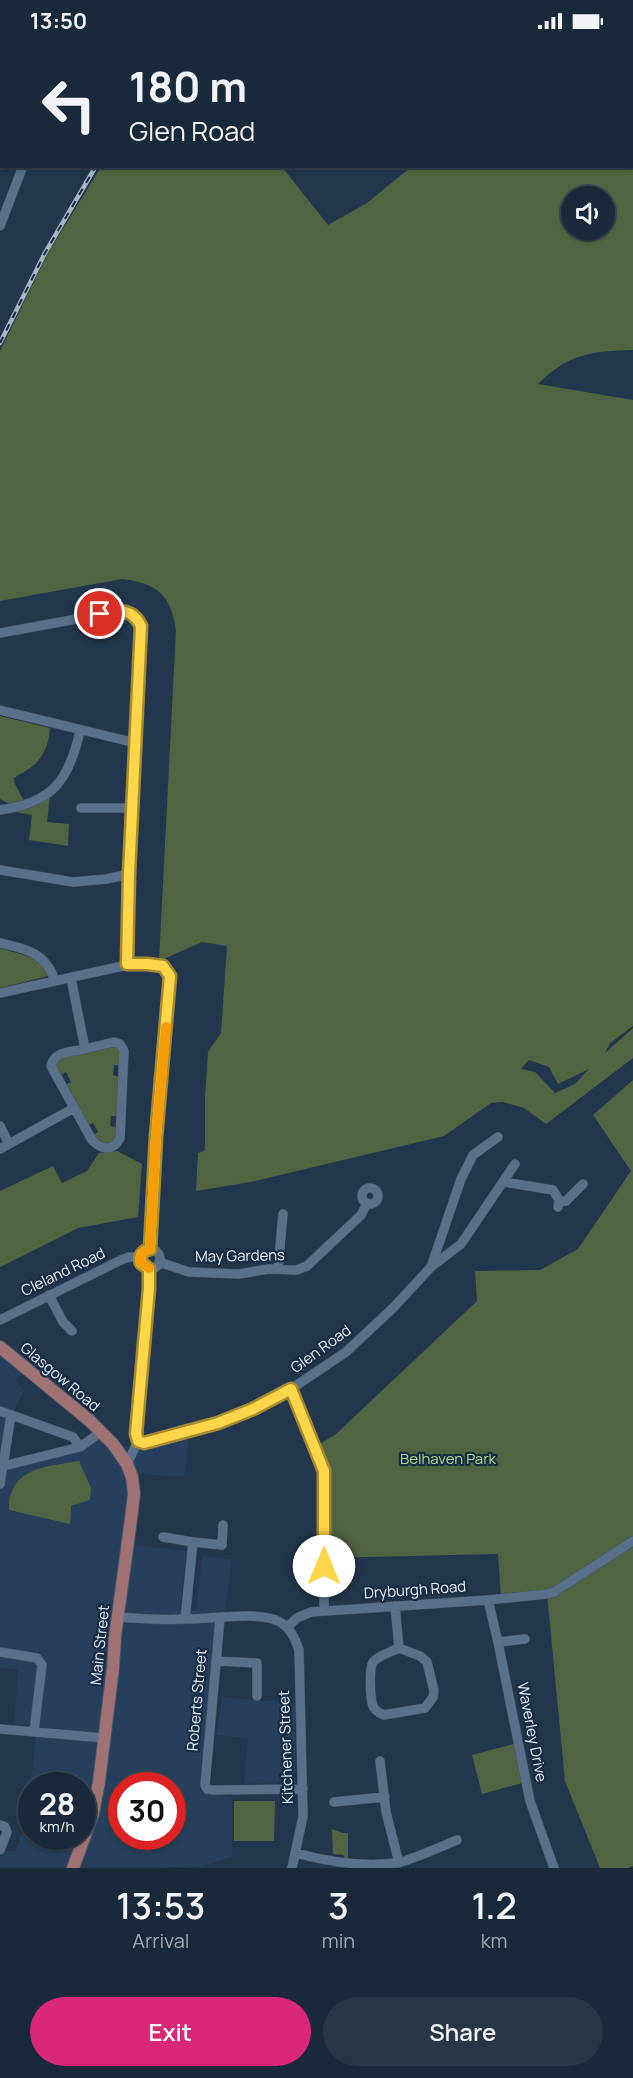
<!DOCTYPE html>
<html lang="en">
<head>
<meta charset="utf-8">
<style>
	body { margin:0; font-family:Manrope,sans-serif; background:#273545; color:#f1f3f6; height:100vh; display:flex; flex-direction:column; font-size:22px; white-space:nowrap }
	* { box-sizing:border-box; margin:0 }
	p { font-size:20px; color:#9fa6af }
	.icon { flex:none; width:33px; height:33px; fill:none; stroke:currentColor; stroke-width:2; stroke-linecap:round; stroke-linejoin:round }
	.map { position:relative; height:1826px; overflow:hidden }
	.details { display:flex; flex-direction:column; background:#1a293a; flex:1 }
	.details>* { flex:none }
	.guide { position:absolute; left:0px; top:0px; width:633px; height:126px; box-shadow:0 2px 4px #0004,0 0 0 2px #384554; background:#1a293a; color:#f1f3f6; overflow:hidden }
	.buttons { position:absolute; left:561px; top:144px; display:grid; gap:12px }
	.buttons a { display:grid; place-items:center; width:54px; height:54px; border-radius:50%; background:#1a293a; box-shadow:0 2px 4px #0004,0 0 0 2px #384554; font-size:30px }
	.speed { position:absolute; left:18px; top:1730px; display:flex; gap:12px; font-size:30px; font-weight:700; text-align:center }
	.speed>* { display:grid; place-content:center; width:78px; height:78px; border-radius:50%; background:#1a293a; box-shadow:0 2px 4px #0004,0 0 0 2px #384554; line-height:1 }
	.speed small { font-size:15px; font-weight:400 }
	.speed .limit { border:9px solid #d22; background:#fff; color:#111 }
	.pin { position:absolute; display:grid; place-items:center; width:51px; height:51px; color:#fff; margin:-26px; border:3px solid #fff; border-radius:50%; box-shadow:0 2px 6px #0007 }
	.me { position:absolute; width:66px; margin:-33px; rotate:0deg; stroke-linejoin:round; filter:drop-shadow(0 0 4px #0008) }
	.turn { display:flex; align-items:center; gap:21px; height:126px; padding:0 30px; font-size:27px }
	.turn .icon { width:78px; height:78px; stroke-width:2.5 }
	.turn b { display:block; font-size:42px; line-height:51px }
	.eta { display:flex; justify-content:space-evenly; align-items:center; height:102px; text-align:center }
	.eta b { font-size:36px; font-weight:600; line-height:42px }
	.action { display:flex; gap:12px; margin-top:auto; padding:12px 30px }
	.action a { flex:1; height:69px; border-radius:36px; background:#db2777; color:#fff; font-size:24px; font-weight:600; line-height:69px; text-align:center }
	.action a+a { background:#273545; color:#f1f3f6 }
	.status { display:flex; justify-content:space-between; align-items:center; height:42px; padding:0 30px; background:#1a293a; direction:ltr }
	.status svg { height:16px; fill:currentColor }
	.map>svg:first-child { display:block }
	.built { fill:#253f5c; fill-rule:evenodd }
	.green { fill:#516441; fill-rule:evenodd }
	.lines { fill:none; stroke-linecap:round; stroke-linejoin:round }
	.minor-casing { stroke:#435568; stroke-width:10 }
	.major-casing { stroke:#435568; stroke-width:14 }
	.minor { stroke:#59708a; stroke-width:9 }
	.major { stroke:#a07273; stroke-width:12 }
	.rail-casing { stroke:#a7b5c4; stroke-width:4.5 }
	.rail { stroke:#182d43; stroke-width:2; stroke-dasharray:7; stroke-linecap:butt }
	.route-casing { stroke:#a68a30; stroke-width:15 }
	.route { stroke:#ffd54a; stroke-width:10 }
	.slow { stroke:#f59e0b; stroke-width:10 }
	.labels { text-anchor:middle; stroke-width:4.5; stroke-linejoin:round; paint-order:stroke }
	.street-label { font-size:15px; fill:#e7f2fe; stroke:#182d43 }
	.park-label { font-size:15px; fill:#afde88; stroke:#182d43 }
</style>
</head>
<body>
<div class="status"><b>13:50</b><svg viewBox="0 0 49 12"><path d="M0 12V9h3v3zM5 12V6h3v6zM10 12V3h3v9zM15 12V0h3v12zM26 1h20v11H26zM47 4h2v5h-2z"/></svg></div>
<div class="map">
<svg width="633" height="1826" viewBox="0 0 633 1826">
	<rect width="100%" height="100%" fill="#22374e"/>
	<path class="built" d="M 0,1305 L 26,1325 L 15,1340 L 25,1348 L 11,1373 L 3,1423 L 80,1405 L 101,1390 L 118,1409 L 123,1406 L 190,1390 L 184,1435 L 142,1432 L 132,1435 L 128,1502 L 187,1509 L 180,1567 L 196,1569 L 202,1515 L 232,1517 L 200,1748 L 209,1752 L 232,1755 L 232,1815 L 202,1824 L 153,1826 L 0,1826 L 0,1808 L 16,1809 L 27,1774 L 37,1685 L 14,1681 L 18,1628 L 0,1626 ZM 32,1743 L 82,1743 L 82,1794 L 32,1794 ZM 122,1743 L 172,1743 L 172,1794 L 122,1794 Z
		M 222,1655 L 295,1661 L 295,1739 L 244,1742 L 248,1696 L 216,1693 Z"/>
	<path class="green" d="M 577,0 L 633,0 L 633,308 C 591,309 568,312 538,342 L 633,358 L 633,984 L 610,1001 L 605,1011 L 633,986 L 633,1016 L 546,1082 L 524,1066 L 503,1060 L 491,1061 L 444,1094 L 251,1140 L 196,1149 L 198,1111 L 204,1109 L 205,1105 L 205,1055 L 208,1010 L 221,991 L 227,904 L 202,900 L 159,919 L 176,588 C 171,553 157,541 122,537 L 0,559 L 0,309 L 48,211 L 101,125 L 282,125 L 328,183 L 367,161 L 411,125 L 632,124 L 632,2 L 569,1 ZM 572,154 L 604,154 L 604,188 L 572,188 ZM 529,1018 L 549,1025 L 558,1042 L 589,1027 L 575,1042 L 555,1051 L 535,1030 L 521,1027 Z
		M 0,674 L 50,686 C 49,704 42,719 27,728 C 23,731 18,733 14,736 L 14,740 L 25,761 L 11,763 L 0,757 Z
		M 50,754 L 47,780 L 69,782 L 68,804 L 29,798 L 32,773 L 10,769 Z
		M 0,906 L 37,917 L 49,931 L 48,934 L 0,946 Z
		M 115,1004 L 121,1012 L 121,1024 L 114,1023 L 113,1033 L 119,1035 L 118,1074 L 111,1074 L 110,1084 L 117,1085 L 117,1094 L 108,1104 L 92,1094 L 98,1090 L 93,1081 L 87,1084 L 65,1043 L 71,1040 L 66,1030 L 59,1034 L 53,1021 L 62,1014 Z
		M 633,1038 L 633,1824 L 628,1826 L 600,1826 L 565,1739 L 547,1552 L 501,1556 L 498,1512 L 324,1516 L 324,1439 L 315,1405 L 336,1392 L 477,1259 L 475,1229 L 540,1228 L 578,1207 L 631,1129 L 593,1073 Z
		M 117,1109 L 142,1122 L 138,1175 L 78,1186 L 0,1225 L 0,1149 L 53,1124 L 62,1141 L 87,1129 L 99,1111 Z
		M 79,1419 L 91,1446 L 90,1458 L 71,1464 L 70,1482 L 9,1468 C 9,1425 46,1425 79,1419 Z
		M 518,1701 L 526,1740 L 482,1752 L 472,1713 Z
		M 234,1759 L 275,1759 L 274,1799 L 234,1799 Z
		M 332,1787 L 343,1791 L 348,1791 L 348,1817 L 346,1817 L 343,1813 L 333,1812 Z"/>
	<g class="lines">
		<defs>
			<path id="minor" d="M 48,0 L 48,2
				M 9,2 L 14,0
				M 0,4 L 2,4
				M 0,99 L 2,100
				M 0,184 L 23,124
				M 0,591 L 120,569 C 131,570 136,574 141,584 L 129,832 L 127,923
				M 0,668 L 136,701
				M 81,766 L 132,766
				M 0,768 C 53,761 69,738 80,689
				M 0,828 L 73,840 L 107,837 L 129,832
				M 0,901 C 27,907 46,911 55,939
				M 71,936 L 85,1007 C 72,1010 54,1009 51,1024 L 92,1098 C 101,1108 113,1110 120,1096 L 124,1009 L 120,1002 L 114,1000 L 85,1007
				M 0,951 L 127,923 C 143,922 169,918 170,938 L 156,1095 L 150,1207
				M 0,1084 L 9,1102
				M 0,1107 L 74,1066
				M 504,1140 L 553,1148 L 559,1158 L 558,1165
				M362 1154a8 8 0 1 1 16 0a8 8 0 1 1-16 0Z
				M 559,1160 L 566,1159 L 583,1142
				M140 1217a10 10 0 1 1 20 0a10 10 0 1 1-20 0Z
				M 159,1220 L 189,1230 L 239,1232 L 268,1227 L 297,1228 L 307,1224 L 361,1173 L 367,1161
				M 431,1225 L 461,1137 L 473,1113 L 498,1095
				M 278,1226 L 283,1172
				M 49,1253 L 63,1280 L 72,1289
				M 0,1278 L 121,1218 L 129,1215 L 141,1215
				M 291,1347 L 324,1429 L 324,1568
				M 0,1369 L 73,1395 L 80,1405
				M 138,1399 L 144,1401 L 190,1390 L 253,1367 L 291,1347 L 346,1310 L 394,1265 L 431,1225 L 461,1202 L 515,1122
				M 138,1399 L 136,1392 L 149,1246 L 149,1227
				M 127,1422 L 138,1399
				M 0,1425 L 80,1405 L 101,1390
				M 0,1442 L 11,1373
				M 163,1495 L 193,1500
				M 488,1558 L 498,1600 L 530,1759 L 554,1826
				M 395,1564 L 399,1606 L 420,1614 L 427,1620 L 434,1649 L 433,1655 L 425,1666 L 384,1673 C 379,1671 375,1669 373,1664 C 370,1657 369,1626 373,1620 C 379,1613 391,1610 399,1606
				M 118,1575 C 141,1577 164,1578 187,1577 C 211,1577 258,1569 278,1579 C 290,1585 295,1596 299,1608 L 303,1774 L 292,1826
				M 220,1576 L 205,1743 L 207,1747 L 213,1748 L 303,1747
				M 185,1577 L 193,1500 L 222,1503 L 223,1483
				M 287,1585 L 297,1576 L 311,1570 L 488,1558 L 547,1552 L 554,1550 L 633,1499
				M 498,1600 L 525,1597
				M 0,1610 L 37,1616 L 42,1623 L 34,1689
				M 216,1619 L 257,1621 L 257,1654
				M 0,1687 L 105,1696
				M 380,1719 L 386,1770 L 399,1821
				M 334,1760 L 385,1755
				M 0,1783 L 5,1785 L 7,1790 L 0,1808
				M 296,1811 C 329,1820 368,1826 401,1820 C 420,1814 438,1806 457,1798"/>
			<path id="major" d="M 0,1305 L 90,1379 L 113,1402 L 127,1422 L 132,1435 L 134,1452 L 131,1477 L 115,1595 L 113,1626 L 99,1740 L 93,1772 L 73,1826"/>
		</defs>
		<use href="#minor" class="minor-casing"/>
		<use href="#major" class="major-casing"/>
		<use href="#minor" class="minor"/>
		<use href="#major" class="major"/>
		<defs>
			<path id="rail" d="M 195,2 L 197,0
				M 0,301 L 45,211 L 96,124"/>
		</defs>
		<use href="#rail" class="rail-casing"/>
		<use href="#rail" class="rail"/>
	</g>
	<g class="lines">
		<defs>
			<path id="route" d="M 100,572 C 117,569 132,565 141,584 L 129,832 L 127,922 L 147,922 L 163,924 L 170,934 L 156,1095 L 150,1207 C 142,1209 139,1214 141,1221 L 149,1227 L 149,1246 L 136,1392 L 138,1399 L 144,1401 L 218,1381 L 253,1367 L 291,1347 L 324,1429 L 324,1524"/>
		</defs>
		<use href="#route" class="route-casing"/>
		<use href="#route" class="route"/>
		<path class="slow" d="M 149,1226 L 141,1221 C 139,1214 142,1209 150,1207 L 156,1095 L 166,985"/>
	</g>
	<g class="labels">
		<g class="street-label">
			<text transform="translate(240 1214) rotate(-1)" y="5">May Gardens</text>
			<text transform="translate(63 1230) rotate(-26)" y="5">Cleland Road</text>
			<text transform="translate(321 1307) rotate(-36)" y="5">Glen Road</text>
			<text transform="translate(60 1335) rotate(40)" y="5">Glasgow Road</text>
			<text transform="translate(415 1548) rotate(-4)" y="5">Dryburgh Road</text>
			<text transform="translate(100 1603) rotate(-84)" y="5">Main Street</text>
			<text transform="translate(197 1658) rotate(-85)" y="5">Roberts Street</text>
			<text transform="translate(532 1690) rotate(79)" y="5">Waverley Drive</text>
			<text transform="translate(286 1705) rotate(-92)" y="5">Kitchener Street</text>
		</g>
		<g class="park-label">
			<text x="448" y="1422">Belhaven Park</text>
		</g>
	</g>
</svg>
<div class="buttons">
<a><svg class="icon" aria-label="sound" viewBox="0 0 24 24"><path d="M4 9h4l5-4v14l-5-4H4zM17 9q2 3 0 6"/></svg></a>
</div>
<div class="speed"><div>28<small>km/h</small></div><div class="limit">30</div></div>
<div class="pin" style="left:100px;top:572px;background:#d93025"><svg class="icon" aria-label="arrive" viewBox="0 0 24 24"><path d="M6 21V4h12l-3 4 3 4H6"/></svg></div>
<svg class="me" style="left:324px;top:1524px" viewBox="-20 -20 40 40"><circle r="19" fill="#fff"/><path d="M0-13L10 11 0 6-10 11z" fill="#ffd54a"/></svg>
<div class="guide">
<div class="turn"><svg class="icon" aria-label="left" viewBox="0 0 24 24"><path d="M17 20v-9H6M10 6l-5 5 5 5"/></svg><div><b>180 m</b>Glen Road</div></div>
</div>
</div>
<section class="details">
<div class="eta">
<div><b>13:53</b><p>Arrival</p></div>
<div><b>3</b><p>min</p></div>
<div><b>1.2</b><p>km</p></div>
</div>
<div class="action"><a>Exit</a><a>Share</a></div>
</section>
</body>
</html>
